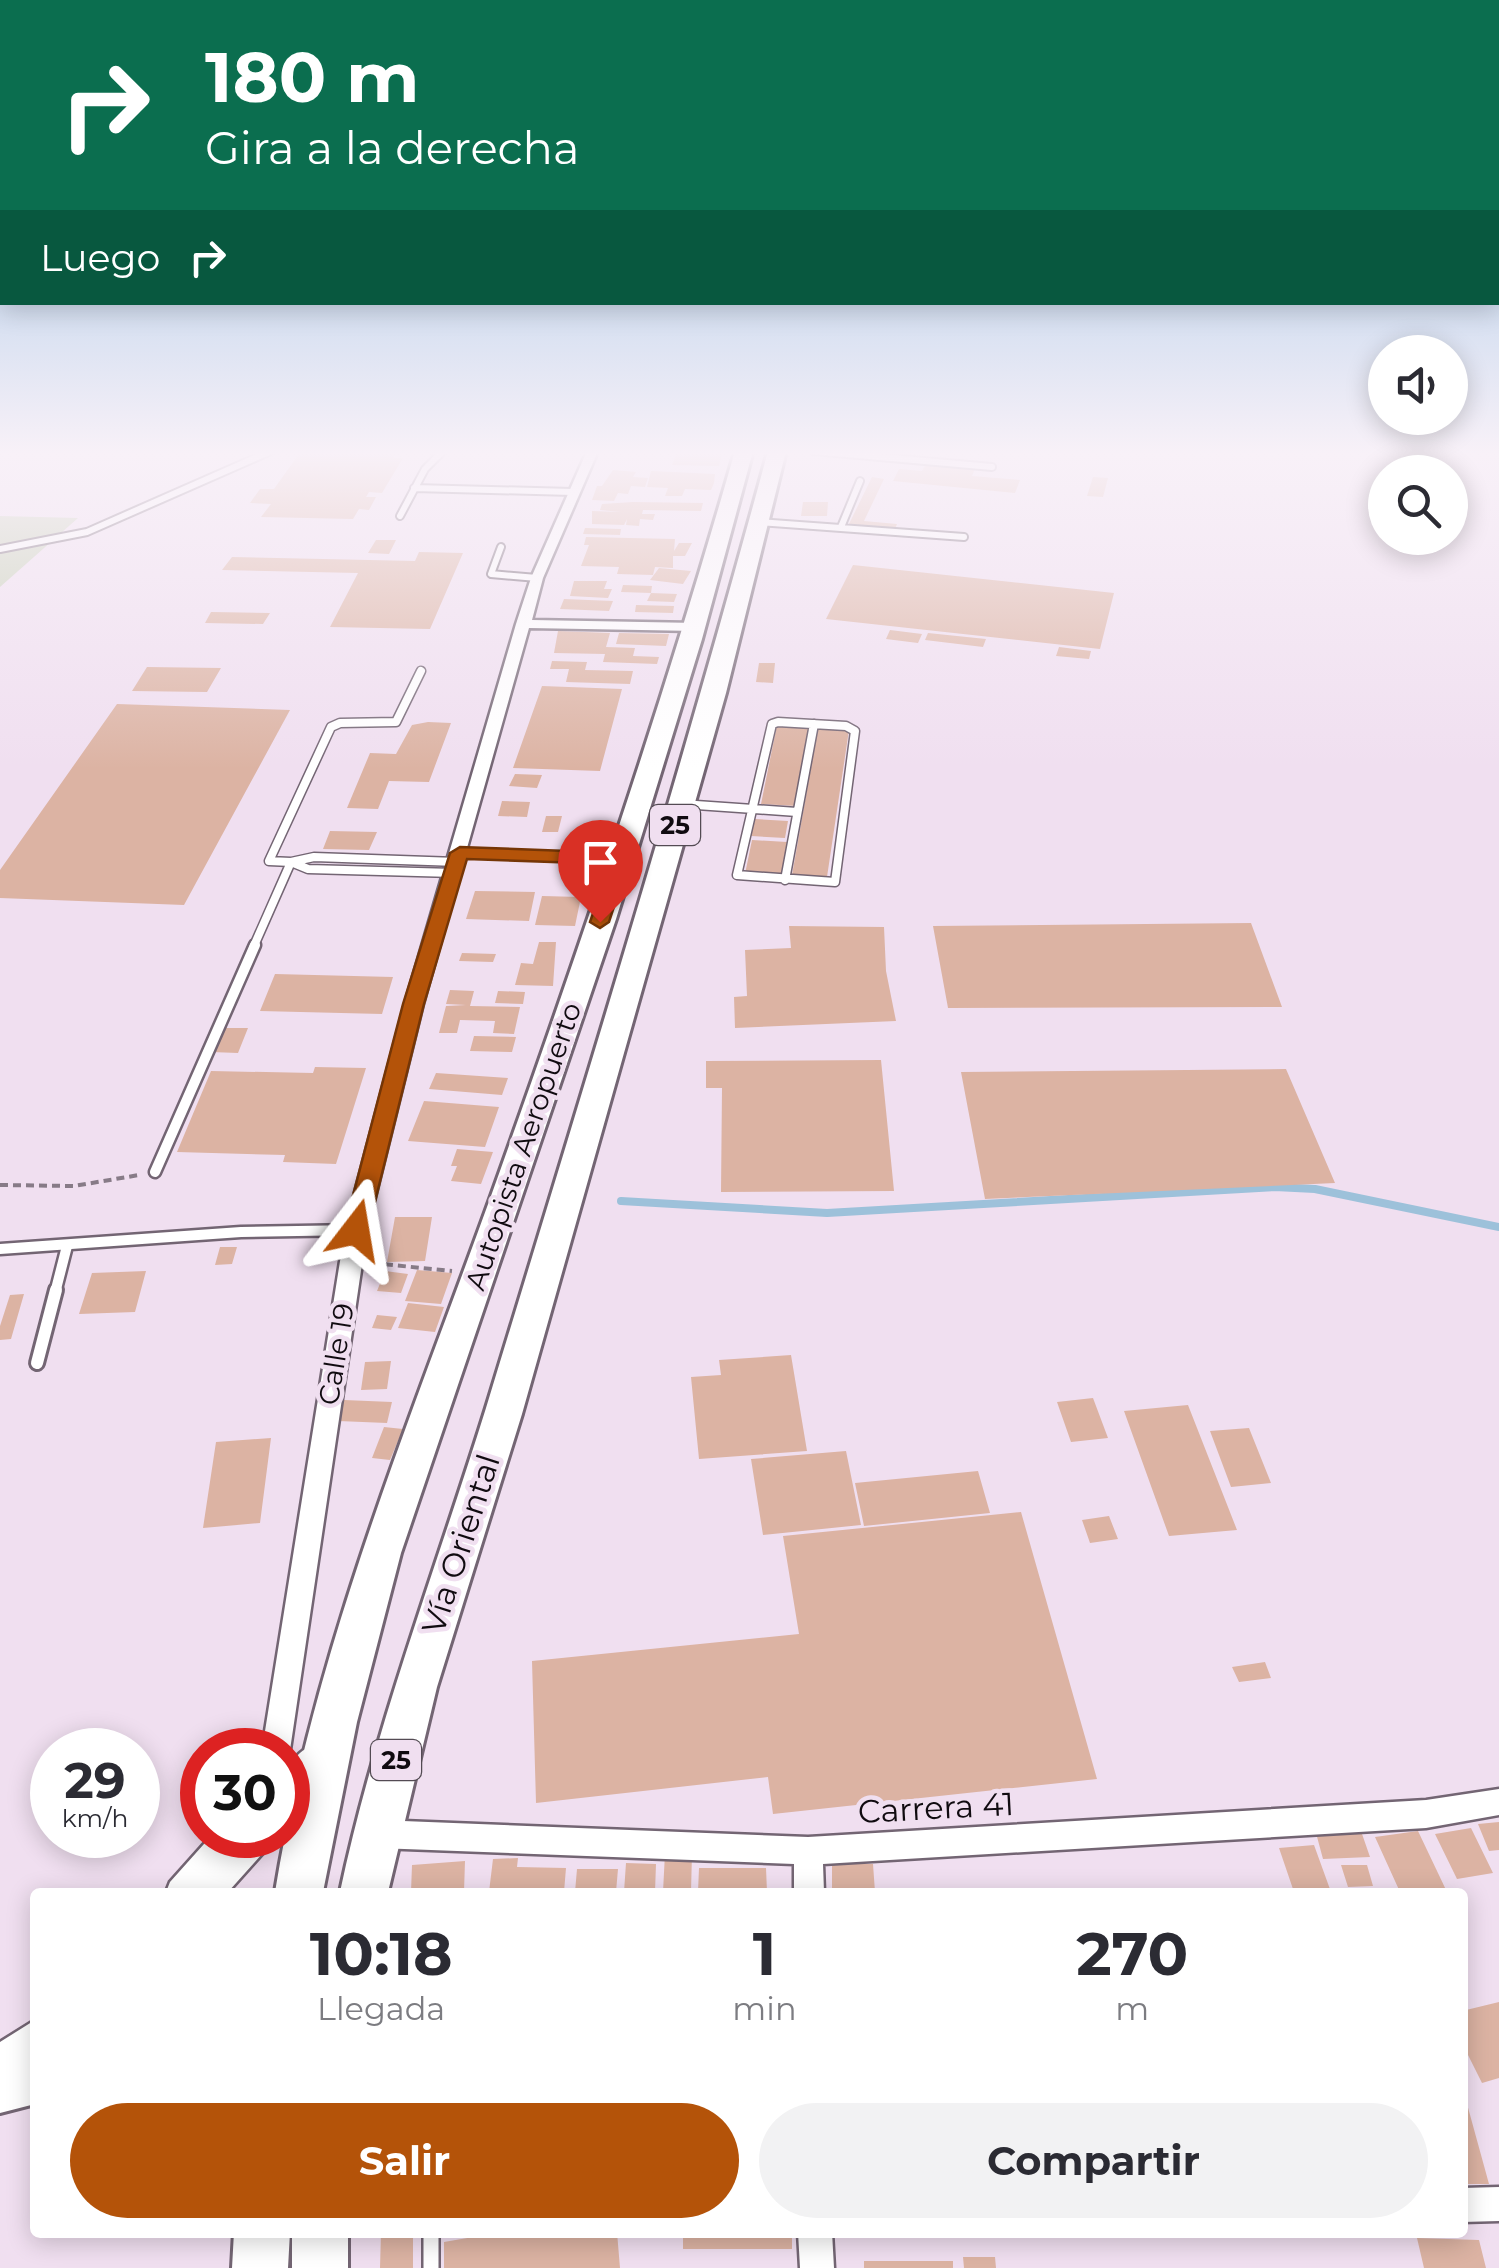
<!DOCTYPE html>
<html lang="es">
<head>
<meta charset="utf-8">
<style>
	body { margin:0; font-family:Montserrat,sans-serif; background:#f2f2f3; color:#2b2b33; height:100vh; display:flex; flex-direction:column; font-size:38px; white-space:nowrap }
	* { box-sizing:border-box; margin:0 }
	p { font-size:32px; color:#7c7c81 }
	.icon { flex:none; width:55px; height:55px; fill:none; stroke:currentColor; stroke-width:2; stroke-linecap:round; stroke-linejoin:round }
	.map { position:relative; flex:1; overflow:hidden }
	.details { position:absolute; left:30px; top:1888px; width:1438px; height:350px; display:flex; flex-direction:column; background:#fff; border-radius:10px; box-shadow:0 5px 25px #0003 }
	.details>* { flex:none }
	.banner { position:absolute; left:0px; top:0px; width:1500px; height:305px; box-shadow:0 5px 25px #0003; background:#0b6e4f; color:#fff; overflow:hidden }
	.fabs { position:absolute; left:1368px; top:335px; display:grid; gap:20px }
	.fabs a { display:grid; place-items:center; width:100px; height:100px; border-radius:50%; background:#fff; box-shadow:0 5px 25px #0003; font-size:50px }
	.speed { position:absolute; left:30px; top:1728px; display:flex; gap:20px; font-size:50px; font-weight:700; text-align:center }
	.speed>* { display:grid; place-content:center; width:130px; height:130px; border-radius:50%; background:#fff; box-shadow:0 5px 25px #0003; line-height:1 }
	.speed small { font-size:25px; font-weight:400 }
	.speed .limit { border:15px solid #d22; background:#fff; color:#111 }
	.pin { position:absolute; display:grid; place-items:center; width:85px; height:85px; color:#fff; margin:-102px -42px; border-radius:50% 50% 50% 0; rotate:-45deg; box-shadow:0 0 10px #0007 }
	.pin .icon { rotate:45deg }
	.me { position:absolute; width:110px; margin:-55px; rotate:14deg; stroke-linejoin:round; filter:drop-shadow(0 0 8px #0008) }
	.turn { display:flex; align-items:center; gap:35px; height:210px; padding:0 40px; font-size:45px }
	.turn .icon { width:130px; height:130px; stroke-width:2.5 }
	.turn b { display:block; font-size:70px; line-height:85px }
	.then { display:flex; align-items:center; height:95px; padding:0 40px; background:#0003; gap:20px; font-size:38px }
	.eta { display:flex; justify-content:space-evenly; align-items:center; height:170px; text-align:center }
	.eta b { font-size:60px; font-weight:700; line-height:70px }
	.button { display:flex; gap:20px; margin-top:auto; padding:20px 40px }
	.button a { flex:1; height:115px; border-radius:60px; background:#b45309; color:#fff; font-size:40px; font-weight:700; line-height:115px; text-align:center }
	.button a+a { background:#f2f2f3; color:#2b2b33 }
	.map>svg:first-child { display:block }
	.green { fill:#c4ceb3 }
	.lines { fill:none; stroke-linecap:round; stroke-linejoin:round }
	.stream { stroke:#9dc1da; stroke-width:8 }
	.building { fill:#dcb3a3 }
	.service-far4-casing { stroke:#736573; stroke-width:10 }
	.service-far3-casing { stroke:#736573; stroke-width:11 }
	.service-far2-casing { stroke:#736573; stroke-width:15 }
	.service-far1-casing { stroke:#736573; stroke-width:18 }
	.service-casing { stroke:#736573; stroke-width:20 }
	.minor-casing { stroke:#736573; stroke-width:5 }
	.trunk-casing { stroke:#736573; stroke-width:6 }
	.path { stroke:#877b87; stroke-width:4; stroke-dasharray:8 5; stroke-linecap:butt }
	.service-far4 { stroke:#fff; stroke-width:6 }
	.service-far3 { stroke:#fff; stroke-width:8 }
	.service-far2 { stroke:#fff; stroke-width:10 }
	.service-far1 { stroke:#fff; stroke-width:12 }
	.service { stroke:#fff; stroke-width:15 }
	.minor { fill:#fff; fill-rule:evenodd }
	.trunk { fill:#fff; fill-rule:evenodd }
	.route { fill:#b45309; stroke:#753606; stroke-width:2.5 }
	.labels { text-anchor:middle; stroke-width:9; stroke-linejoin:round; paint-order:stroke }
	.shield { fill:#f0dff0; stroke:#534b53; stroke-width:2.5 }
	.shield-label { font-size:25px; font-weight:bold; fill:#100b10 }
	.street-label { font-size:28px; fill:#100b10; stroke:#f0dff0 }
	.near-street-label { font-size:32px; fill:#100b10; stroke:#f0dff0 }
</style>
</head>
<body>
<div class="map">
<svg width="1499" height="2268" viewBox="0 0 1499 2268">
	<rect width="100%" height="100%" fill="#f0dff0"/>
	<path class="green" d="M 0,516 L 78,518 L 0,587 Z"/>
	<g class="lines">
		<path class="stream" d="M 621,1201 L 827,1213 L 1275,1187 L 1315,1189 L 1499,1227"/>
	</g>
	<path class="building" d="M 301,451 L 397,451 L 393,458 L 403,458 L 382,493 L 369,492 L 366,497 L 376,497 L 369,510 L 359,509 L 353,519 L 261,517 L 271,504 L 250,503 L 260,489 L 274,489 Z
		M 677,451 L 687,453 L 722,454 L 719,466 L 672,465 Z
		M 927,462 L 976,466 L 972,476 L 1020,480 L 1015,493 L 893,481 L 899,469 L 922,471 Z
		M 613,470 L 636,472 L 633,477 L 648,478 L 645,487 L 631,486 L 628,494 L 618,493 L 614,501 L 592,500 L 597,486 L 602,486 Z
		M 651,471 L 715,474 L 714,483 L 711,490 L 685,489 L 682,496 L 665,496 L 668,488 L 647,487 Z
		M 872,477 L 884,479 L 864,521 L 897,524 L 895,529 L 849,524 Z
		M 1093,477 L 1108,478 L 1103,497 L 1087,496 Z
		M 633,502 L 703,503 L 701,511 L 643,510 L 642,514 L 655,514 L 653,520 L 640,519 L 639,526 L 626,525 L 627,519 L 624,525 L 592,524 L 592,511 L 621,512 L 600,510 L 602,504 Z
		M 803,502 L 828,502 L 827,516 L 801,516 Z
		M 585,528 L 621,529 L 620,535 L 583,534 Z
		M 586,537 L 675,539 L 674,551 L 679,543 L 692,543 L 685,556 L 673,556 L 673,568 L 655,567 L 653,575 L 617,574 L 619,567 L 581,566 L 589,545 L 584,545 Z
		M 376,540 L 396,540 L 389,554 L 368,553 Z
		M 419,552 L 463,553 L 430,629 L 330,627 L 358,573 L 222,570 L 232,557 L 415,561 Z
		M 853,565 L 1114,593 L 1100,649 L 826,619 Z
		M 659,568 L 691,571 L 683,584 L 650,580 Z
		M 574,581 L 607,581 L 604,589 L 612,589 L 608,598 L 570,596 Z
		M 623,585 L 652,586 L 651,593 L 677,594 L 674,602 L 647,601 L 651,593 L 621,592 Z
		M 564,599 L 613,601 L 609,611 L 560,609 Z
		M 636,605 L 674,606 L 673,613 L 635,612 Z
		M 211,612 L 270,613 L 263,624 L 205,623 Z
		M 890,630 L 922,634 L 918,643 L 886,639 Z
		M 558,631 L 610,633 L 606,647 L 635,648 L 633,656 L 659,657 L 657,664 L 603,662 L 605,654 L 554,653 Z
		M 619,633 L 669,634 L 666,646 L 616,644 Z
		M 928,633 L 986,639 L 983,647 L 925,640 Z
		M 1059,647 L 1091,651 L 1089,659 L 1056,656 Z
		M 552,661 L 587,662 L 585,670 L 633,671 L 630,684 L 566,682 L 569,669 L 550,669 Z
		M 759,663 L 775,663 L 773,683 L 756,682 Z
		M 147,667 L 221,668 L 207,692 L 132,691 Z
		M 542,686 L 622,689 L 600,771 L 513,768 Z
		M 117,704 L 290,710 L 184,905 L 0,898 L 0,870 Z
		M 428,722 L 451,723 L 429,782 L 389,781 L 378,809 L 347,808 L 370,753 L 396,754 L 412,725 Z
		M 777,725 L 810,727 L 796,806 L 761,804 Z
		M 818,728 L 849,730 L 827,877 L 792,875 Z
		M 515,774 L 542,775 L 537,788 L 509,786 Z
		M 502,801 L 530,802 L 527,817 L 498,816 Z
		M 546,816 L 562,816 L 558,832 L 542,832 Z
		M 755,819 L 788,821 L 785,838 L 751,836 Z
		M 330,831 L 377,832 L 369,850 L 323,849 Z
		M 752,840 L 787,842 L 781,876 L 745,874 Z
		M 475,891 L 535,892 L 529,921 L 466,919 Z
		M 542,896 L 581,897 L 575,926 L 535,925 Z
		M 1251,923 L 1282,1007 L 948,1008 L 933,926 Z
		M 789,926 L 884,927 L 886,971 L 896,1021 L 735,1028 L 734,997 L 747,996 L 745,950 L 791,948 Z
		M 539,942 L 556,942 L 553,986 L 515,985 L 521,963 L 533,964 Z
		M 462,953 L 496,954 L 493,962 L 459,961 Z
		M 275,974 L 393,977 L 382,1014 L 260,1011 Z
		M 450,990 L 474,991 L 470,1006 L 520,1007 L 514,1034 L 493,1033 L 495,1021 L 460,1020 L 457,1033 L 439,1033 L 446,1006 L 466,1005 L 446,1004 Z
		M 498,991 L 525,992 L 523,1004 L 495,1003 Z
		M 221,1028 L 248,1028 L 238,1053 L 211,1052 Z
		M 474,1036 L 516,1037 L 512,1052 L 470,1051 Z
		M 881,1060 L 894,1191 L 721,1192 L 722,1088 L 706,1088 L 706,1061 Z
		M 315,1067 L 366,1068 L 336,1164 L 283,1162 L 285,1155 L 177,1152 L 211,1071 L 313,1073 Z
		M 1286,1069 L 1335,1183 L 985,1199 L 961,1072 Z
		M 436,1073 L 508,1078 L 502,1095 L 429,1089 Z
		M 424,1101 L 499,1107 L 485,1147 L 408,1141 Z
		M 457,1149 L 493,1152 L 481,1184 L 451,1181 L 457,1166 L 451,1166 Z
		M 395,1217 L 432,1217 L 425,1261 L 387,1262 Z
		M 220,1247 L 237,1247 L 232,1264 L 215,1265 Z
		M 417,1270 L 452,1273 L 441,1304 L 405,1301 Z
		M 146,1271 L 135,1312 L 79,1314 L 92,1273 Z
		M 385,1271 L 408,1274 L 401,1293 L 377,1291 Z
		M 24,1294 L 11,1339 L 0,1340 L 0,1326 L 10,1295 Z
		M 408,1303 L 444,1307 L 435,1332 L 398,1328 Z
		M 377,1315 L 397,1317 L 391,1330 L 372,1328 Z
		M 791,1355 L 807,1451 L 699,1459 L 691,1377 L 721,1375 L 719,1360 Z
		M 391,1361 L 387,1389 L 361,1390 L 365,1362 Z
		M 1093,1398 L 1108,1438 L 1071,1442 L 1057,1402 Z
		M 344,1400 L 392,1402 L 387,1423 L 338,1421 Z
		M 1188,1405 L 1237,1530 L 1169,1536 L 1124,1411 Z
		M 384,1427 L 403,1429 L 390,1460 L 372,1458 Z
		M 1249,1428 L 1271,1483 L 1231,1487 L 1210,1431 Z
		M 271,1438 L 260,1523 L 203,1528 L 216,1442 Z
		M 846,1451 L 861,1525 L 763,1535 L 751,1459 Z
		M 978,1471 L 990,1513 L 864,1526 L 855,1483 Z
		M 1021,1512 L 1097,1779 L 773,1814 L 768,1777 L 536,1803 L 532,1661 L 799,1634 L 783,1536 Z
		M 1109,1516 L 1118,1539 L 1090,1543 L 1082,1520 Z
		M 1265,1662 L 1271,1678 L 1239,1682 L 1232,1667 Z
		M 1499,1822 L 1499,1850 L 1489,1851 L 1478,1824 Z
		M 1471,1828 L 1493,1873 L 1457,1879 L 1435,1834 Z
		M 1361,1831 L 1370,1857 L 1323,1859 L 1316,1833 Z
		M 1418,1831 L 1447,1892 L 1400,1892 L 1375,1837 Z
		M 1314,1845 L 1331,1892 L 1294,1892 L 1279,1848 Z
		M 665,1853 L 692,1853 L 691,1892 L 663,1892 Z
		M 518,1858 L 517,1867 L 566,1868 L 564,1892 L 489,1892 L 493,1859 Z
		M 465,1861 L 464,1892 L 411,1892 L 412,1865 Z
		M 626,1863 L 656,1864 L 655,1892 L 624,1892 Z
		M 832,1864 L 873,1864 L 875,1892 L 832,1892 Z
		M 1341,1865 L 1367,1865 L 1373,1886 L 1348,1887 Z
		M 699,1868 L 766,1868 L 767,1892 L 698,1892 Z
		M 577,1869 L 618,1869 L 616,1892 L 575,1892 Z
		M 1499,2002 L 1499,2078 L 1482,2083 L 1462,2043 L 1462,2011 Z
		M 1464,2093 L 1489,2184 L 1462,2184 Z
		M 381,2232 L 413,2232 L 413,2268 L 380,2268 Z
		M 502,2232 L 617,2232 L 620,2268 L 444,2268 L 444,2242 Z
		M 683,2232 L 792,2232 L 792,2249 L 683,2249 Z
		M 1417,2238 L 1479,2240 L 1486,2268 L 1424,2268 Z
		M 963,2257 L 995,2257 L 996,2268 L 964,2268 Z
		M 864,2261 L 953,2261 L 953,2268 L 864,2268 Z"/>
	<g class="lines">
		<defs>
			<path id="service-far4" d="M 813,451 L 992,467
				M 414,488 L 573,492
				M 400,516 L 425,469 L 443,451
				M 758,522 L 964,537
				M 841,527 L 860,481
				M 501,547 L 491,574 L 537,578
				M 0,549 L 87,532 L 271,451"/>
			<path id="service-far3" d="M 778,722 L 846,726 L 855,731 L 835,882 L 737,875 L 772,724 Z
				M 682,804 L 797,812
				M 460,853 L 620,859
				M 454,873 L 308,869 L 291,862 L 314,857 L 457,862
				M 785,880 L 814,724
				M 253,948 L 291,862 L 269,861 L 331,727 L 340,723 L 396,722 L 421,671"/>
			<path id="service-far2" d="M 155,1172 L 255,945
				M 0,1249 L 241,1232 L 356,1230
				M 55,1293 L 67,1246"/>
			<path id="service-far1" d="M 37,1363 L 56,1290"/>
			<path id="service" d="M 431,2232 L 431,2268"/>
			<path id="minor" d="M 587,451 L 598,451 L 543,578 L 532,620 L 697,623 L 704,627 L 697,631 L 529,628 L 423,1004 L 367,1230 L 290,1750 L 288,1755 L 288,1750 L 262,1750 L 345,1230 L 405,1004 L 516,624 L 531,578 Z
				M 310,1747 L 320,1751 L 324,1760 L 298,1806 L 288,1810 C 287,1787 284,1757 310,1747 Z
				M 1499,1789 L 1499,1815 L 1426,1828 L 823,1864 L 824,1892 L 794,1892 L 794,1864 L 378,1848 L 368,1844 L 363,1834 L 368,1824 L 378,1820 L 808,1837 L 1426,1800 Z
				M 212,1835 L 275,1835 L 270,1845 L 228,1892 L 166,1892 L 170,1882 Z
				M 35,2020 L 35,2055 L 0,2077 L 0,2042 Z
				M 1499,2187 L 1499,2221 L 1462,2222 L 1462,2188 Z
				M 798,2232 L 832,2232 L 834,2268 L 800,2268 Z"/>
			<path id="trunk" d="M 735,451 L 753,451 L 702,639 L 616,919 L 401,1553 L 357,1722 L 323,1892 L 275,1892 C 315,1647 407,1429 491,1196 C 579,950 663,703 735,451 Z
				M 768,451 L 786,451 L 726,693 L 624,1053 L 522,1414 L 437,1687 L 388,1892 L 340,1892 C 375,1727 436,1569 486,1408 C 583,1090 681,772 768,451 Z
				M 35,2052 L 35,2104 L 0,2113 L 0,2061 Z
				M 234,2232 L 290,2232 L 288,2268 L 232,2268 Z
				M 292,2232 L 348,2232 L 348,2268 L 292,2268 Z"/>
		</defs>
		<use href="#service-far4" class="service-far4-casing"/>
		<use href="#service-far3" class="service-far3-casing"/>
		<use href="#service-far2" class="service-far2-casing"/>
		<use href="#service-far1" class="service-far1-casing"/>
		<use href="#service" class="service-casing"/>
		<use href="#minor" class="minor-casing"/>
		<use href="#trunk" class="trunk-casing"/>
		<path class="path" d="M 0,1185 L 74,1186 L 139,1175
			M 372,1263 L 452,1271"/>
		<use href="#service-far4" class="service-far4"/>
		<use href="#service-far3" class="service-far3"/>
		<use href="#service-far2" class="service-far2"/>
		<use href="#service-far1" class="service-far1"/>
		<use href="#service" class="service"/>
		<use href="#minor" class="minor"/>
		<use href="#trunk" class="trunk"/>
	</g>
	<linearGradient id="sky" x2="0" y2="1"><stop stop-color="#8ab9e2"/><stop offset="0.59" stop-color="#f8f1f8"/><stop offset="1" stop-color="#f8f1f8" stop-opacity="0"/></linearGradient>
	<rect width="1499" height="769" fill="url(#sky)"/>
	<path class="route" d="M 460,847 L 621,853 L 630,858 L 609,922 L 600,928 L 590,922 L 610,864 L 467,859 L 424,1004 L 368,1230 L 356,1238 L 344,1230 L 403,1004 L 450,853 Z"/>
	<g class="labels">
		<g class="shield">
			<rect x="650" y="805" width="50" height="40" rx="8"/>
			<rect x="371" y="1740" width="50" height="40" rx="8"/>
		</g>
		<g class="shield-label">
			<text x="675" y="834">25</text>
			<text x="396" y="1769">25</text>
		</g>
		<g class="street-label">
			<text transform="translate(523 1146) rotate(-71)" y="10">Autopista Aeropuerto</text>
			<text transform="translate(336 1354) rotate(-81)" y="10">Calle 19</text>
		</g>
		<g class="near-street-label">
			<text transform="translate(461 1544) rotate(-72)" y="11">Vía Oriental</text>
			<text transform="translate(936 1808) rotate(-3)" y="11">Carrera 41</text>
		</g>
	</g>
</svg>
<div class="fabs">
<a><svg class="icon" aria-label="sound" viewBox="0 0 24 24"><path d="M4 9h4l5-4v14l-5-4H4zM17 9q2 3 0 6"/></svg></a>
<a><svg class="icon" aria-label="search" viewBox="0 0 24 24"><circle cx="10" cy="10" r="6"/><path d="M15 15l6 6"/></svg></a>
</div>
<div class="speed"><div>29<small>km/h</small></div><div class="limit">30</div></div>
<div class="pin" style="left:600px;top:922px;background:#d93025"><svg class="icon" aria-label="arrive" viewBox="0 0 24 24"><path d="M6 21V4h12l-3 4 3 4H6"/></svg></div>
<svg class="me" style="left:356px;top:1230px" viewBox="-20 -20 40 40"><path d="M0-17L14 15 0 8-14 15z" fill="#b45309" stroke="#fff" stroke-width="4"/></svg>
<div class="banner">
<div class="turn"><svg class="icon" aria-label="right" viewBox="0 0 24 24"><path d="M7 20v-9h11M14 6l5 5-5 5"/></svg><div><b>180 m</b>Gira a la derecha</div></div>
<div class="then">Luego<svg class="icon" aria-label="right" viewBox="0 0 24 24"><path d="M7 20v-9h11M14 6l5 5-5 5"/></svg></div>
</div>
<section class="details">
<div class="eta">
<div><b>10:18</b><p>Llegada</p></div>
<div><b>1</b><p>min</p></div>
<div><b>270</b><p>m</p></div>
</div>
<div class="button"><a>Salir</a><a>Compartir</a></div>
</section>
</div>
</body>
</html>
